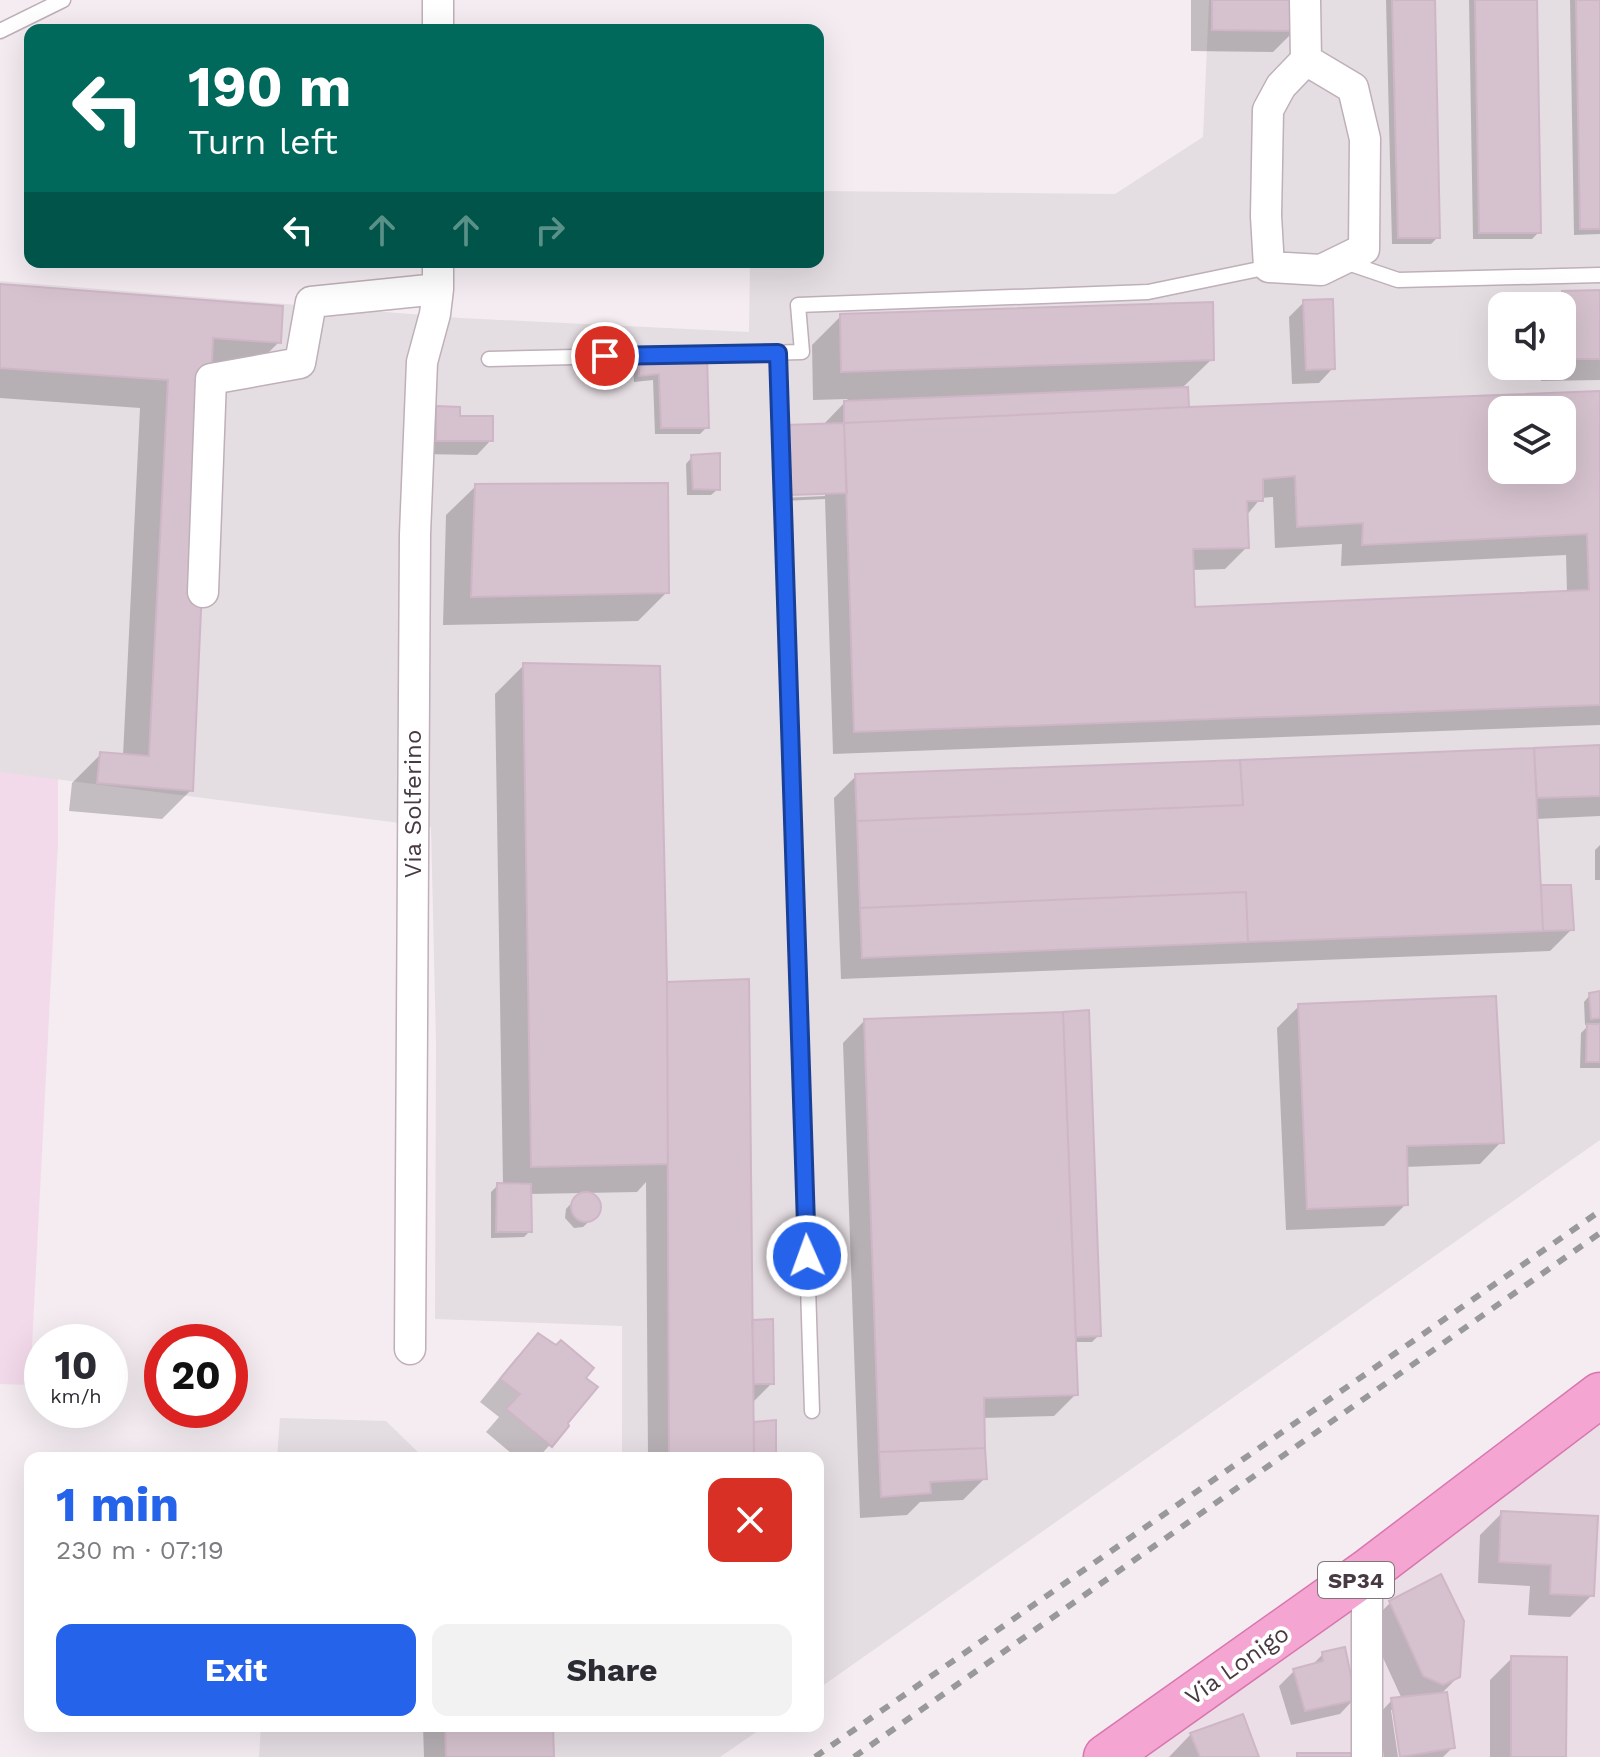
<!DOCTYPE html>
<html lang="en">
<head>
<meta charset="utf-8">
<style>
	body { margin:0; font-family:"Work Sans",sans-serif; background:#f2f2f3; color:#2b2b33; height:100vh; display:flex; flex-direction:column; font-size:30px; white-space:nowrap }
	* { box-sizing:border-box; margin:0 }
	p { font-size:26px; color:#7c7c81 }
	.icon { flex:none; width:44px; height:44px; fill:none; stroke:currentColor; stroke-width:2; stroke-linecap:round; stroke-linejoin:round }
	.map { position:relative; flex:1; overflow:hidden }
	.panel { position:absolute; left:24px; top:1452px; width:800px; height:280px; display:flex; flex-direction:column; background:#fff; border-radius:16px; box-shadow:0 8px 32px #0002 }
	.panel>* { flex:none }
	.hud { position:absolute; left:24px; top:24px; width:800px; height:244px; border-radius:16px; box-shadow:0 8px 32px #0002; background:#00695c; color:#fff; overflow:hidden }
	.tools { position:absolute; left:1488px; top:292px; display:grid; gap:16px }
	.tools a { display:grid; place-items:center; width:88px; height:88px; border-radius:16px; background:#fff; box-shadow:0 8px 32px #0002; font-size:40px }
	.speed { position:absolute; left:24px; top:1324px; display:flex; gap:16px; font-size:40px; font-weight:700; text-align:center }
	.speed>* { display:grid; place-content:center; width:104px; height:104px; border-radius:50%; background:#fff; box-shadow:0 8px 32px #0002; line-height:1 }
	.speed small { font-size:20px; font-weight:400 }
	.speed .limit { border:12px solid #d22; background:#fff; color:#111 }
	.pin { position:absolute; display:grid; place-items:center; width:68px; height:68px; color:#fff; margin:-34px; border:4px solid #fff; border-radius:50%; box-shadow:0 2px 8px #0007 }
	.me { position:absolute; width:88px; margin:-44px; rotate:358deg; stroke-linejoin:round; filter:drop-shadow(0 0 6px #0008) }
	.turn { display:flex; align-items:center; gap:28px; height:168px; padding:0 32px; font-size:36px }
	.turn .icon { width:104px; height:104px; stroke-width:2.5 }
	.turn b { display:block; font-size:56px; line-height:68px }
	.lanes { display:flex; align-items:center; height:76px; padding:0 32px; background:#0003; justify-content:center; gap:40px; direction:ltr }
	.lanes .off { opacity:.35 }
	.round { display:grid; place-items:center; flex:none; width:84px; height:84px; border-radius:16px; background:#f2f2f3 }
	.headline { display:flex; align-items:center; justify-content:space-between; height:136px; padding:0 32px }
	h1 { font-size:48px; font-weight:700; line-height:60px; color:#2563eb }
	.cta { display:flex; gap:16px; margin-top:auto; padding:16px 32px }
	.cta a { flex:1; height:92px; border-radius:16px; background:#2563eb; color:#fff; font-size:32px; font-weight:700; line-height:92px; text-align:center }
	.cta a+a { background:#f2f2f3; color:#2b2b33 }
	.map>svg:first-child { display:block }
	.residential { fill:#ebdee6 }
	.commercial { fill:#f3daeb }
	.industrial { fill:#e4dde2; fill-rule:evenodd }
	.shadow { fill:#0003; fill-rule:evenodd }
	.building { fill:#d5c2ce; stroke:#cfb6c6; stroke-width:2; fill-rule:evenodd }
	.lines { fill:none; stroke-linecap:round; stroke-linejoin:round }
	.lane-casing { stroke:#bfafb9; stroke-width:17 }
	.street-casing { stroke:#bfafb9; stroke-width:33 }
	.primary-casing { stroke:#d876ae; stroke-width:47 }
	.lane { stroke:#fff; stroke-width:14 }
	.street { stroke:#fff; stroke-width:30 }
	.primary { stroke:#f4a5d1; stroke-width:44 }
	.rail { stroke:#999; stroke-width:6; stroke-dasharray:10 10; stroke-linecap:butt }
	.route-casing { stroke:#184099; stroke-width:20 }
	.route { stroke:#2563eb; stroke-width:14 }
	.labels { text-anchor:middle; stroke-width:8; stroke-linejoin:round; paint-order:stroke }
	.shield { fill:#fff; stroke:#7f757b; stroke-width:2 }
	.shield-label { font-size:22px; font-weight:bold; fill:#483a43 }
	.street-label { font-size:24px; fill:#483a43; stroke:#fff }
</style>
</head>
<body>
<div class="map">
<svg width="1600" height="1757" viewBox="0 0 1600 1757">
	<rect width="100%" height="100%" fill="#f4ecf1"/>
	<path class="residential" d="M 1600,1393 L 1600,1757 L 1102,1757 Z"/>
	<path class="commercial" d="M 0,771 L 58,777 L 58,843 L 30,1385 L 0,1384 Z"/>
	<path class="industrial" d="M 1209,0 L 1600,0 L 1600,1140 L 818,1689 L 818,1458 L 622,1458 L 622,1326 L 435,1319 L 436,1043 L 431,827 L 0,772 L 0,281 L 461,318 L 749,332 L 750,262 L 818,262 L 818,191 L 1115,194 L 1203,137 ZM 1502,306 L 1562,306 L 1562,366 L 1502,366 ZM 1502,410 L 1562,410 L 1562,470 L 1502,470 Z
		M 280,1418 L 386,1421 L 424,1458 L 277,1458 Z
		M 261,1726 L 765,1726 L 720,1757 L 259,1757 Z"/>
	<path class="shadow" d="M 1191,0 L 1295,0 L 1295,30 L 1273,52 L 1191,51 Z
		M 1386,0 L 1433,0 L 1438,237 L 1431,244 L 1392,244 Z
		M 1469,0 L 1535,0 L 1539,232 L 1532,239 L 1473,239 Z
		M 1570,0 L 1600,0 L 1600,234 L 1574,235 Z
		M 0,286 L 279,342 L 250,371 L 210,368 L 191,790 L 162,819 L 69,811 L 72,783 L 101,754 L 123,756 L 140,408 L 0,398 Z
		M 1600,292 L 1600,380 L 1541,381 L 1541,366 L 1562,366 L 1562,306 L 1549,306 L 1562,293 Z
		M 1304,302 L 1333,368 L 1319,383 L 1292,384 L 1289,317 Z
		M 841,316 L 1212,359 L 1181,389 L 1187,409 L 1600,393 L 1600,725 L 833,754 L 825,499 L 783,501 L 783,498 L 825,496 L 822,426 L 848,399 L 813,400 L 812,345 ZM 1502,410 L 1562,410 L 1562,470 L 1502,470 ZM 1273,497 L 1275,548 L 1342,544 L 1341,566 L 1566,555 L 1567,593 L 1193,609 L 1192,570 L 1225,569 L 1247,547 L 1246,516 L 1261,498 Z
		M 705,358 L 707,427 L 700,434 L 655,434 L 653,380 L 634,382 L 633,367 L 640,361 Z
		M 437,408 L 491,440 L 477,455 L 422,454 L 422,422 Z
		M 692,457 L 718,489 L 711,495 L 687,495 L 686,464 Z
		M 476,486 L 667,592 L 638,621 L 443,625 L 446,515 Z
		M 524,665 L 665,984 L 750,1322 L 772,1383 L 752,1403 L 752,1424 L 774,1422 L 774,1458 L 648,1458 L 646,1182 L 637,1192 L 530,1194 L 530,1231 L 524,1237 L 491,1238 L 491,1192 L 498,1185 L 503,1185 L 495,694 Z
		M 1600,748 L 1600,816 L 1536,819 L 1539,887 L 1570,887 L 1572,929 L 1550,951 L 841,979 L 834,798 L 856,776 Z
		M 1600,845 L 1600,880 L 1595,880 L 1595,850 Z
		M 1600,993 L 1600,1068 L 1580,1068 L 1581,1033 L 1590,1024 L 1585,1025 L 1584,1002 L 1590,995 Z
		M 1299,1006 L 1501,1142 L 1480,1164 L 1405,1167 L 1406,1204 L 1384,1226 L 1286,1230 L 1277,1028 Z
		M 1064,1014 L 1099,1335 L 1092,1342 L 1074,1342 L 1076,1394 L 1054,1416 L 982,1418 L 985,1478 L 963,1500 L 920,1502 L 907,1515 L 860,1518 L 843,1043 L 864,1021 Z
		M 586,1193 L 597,1199 L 597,1214 L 583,1227 L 574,1228 L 565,1218 L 566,1209 L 576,1198 Z
		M 538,1336 L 583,1378 L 566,1422 L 567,1426 L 538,1458 L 517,1458 L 486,1432 L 499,1417 L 480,1402 L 516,1358 Z
		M 1502,1513 L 1592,1595 L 1570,1617 L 1528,1615 L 1530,1586 L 1478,1583 L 1480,1535 Z
		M 1390,1603 L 1459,1676 L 1440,1695 L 1453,1747 L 1443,1757 L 1402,1757 L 1395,1710 L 1391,1710 L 1398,1757 L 1384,1757 L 1378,1715 L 1392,1700 L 1402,1699 L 1368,1625 Z
		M 1323,1654 L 1354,1699 L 1340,1714 L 1291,1725 L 1279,1686 L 1294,1671 L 1310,1667 Z
		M 1512,1658 L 1564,1757 L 1490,1757 L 1490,1680 Z
		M 423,1726 L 551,1726 L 552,1757 L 424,1757 Z
		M 1191,1734 L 1257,1757 L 1169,1757 Z"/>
	<path class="building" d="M 1212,0 L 1297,0 L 1297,31 L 1212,30 Z
		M 1392,0 L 1435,0 L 1440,238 L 1398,238 Z
		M 1475,0 L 1537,0 L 1541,233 L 1479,233 Z
		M 1576,0 L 1600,0 L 1600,229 L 1580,229 Z
		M 0,284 L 283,306 L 281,343 L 213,338 L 193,791 L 97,783 L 100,752 L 149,756 L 168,380 L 0,368 Z
		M 1600,290 L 1600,359 L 1563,359 L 1562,291 Z
		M 1333,299 L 1335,369 L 1306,370 L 1303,300 Z
		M 1213,302 L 1214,360 L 841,372 L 840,314 Z
		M 707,356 L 709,428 L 661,428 L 659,374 L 639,376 L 639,359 Z
		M 1188,387 L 1189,407 L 844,423 L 844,401 Z
		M 1600,391 L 1600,705 L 854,732 L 844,423 L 1189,407 ZM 1502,410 L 1562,410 L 1562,470 L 1502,470 ZM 1295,476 L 1297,527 L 1363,523 L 1362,545 L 1587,534 L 1589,590 L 1195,607 L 1193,549 L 1249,548 L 1247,501 L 1263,501 L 1263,479 Z
		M 436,406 L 460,407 L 460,416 L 493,416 L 493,441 L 436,441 Z
		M 844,423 L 847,493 L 789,495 L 786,425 Z
		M 720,453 L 720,490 L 693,489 L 691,455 Z
		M 668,483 L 669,593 L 471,597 L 475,484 Z
		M 523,663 L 660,666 L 667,982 L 668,1164 L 531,1167 Z
		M 1600,745 L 1600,796 L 1537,798 L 1534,748 Z
		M 1534,748 L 1543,931 L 1248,942 L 1246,892 L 860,908 L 857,821 L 1243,805 L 1240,760 Z
		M 1240,760 L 1243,805 L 857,821 L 855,774 Z
		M 1541,885 L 1571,885 L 1574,930 L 1543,931 Z
		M 1246,892 L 1248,942 L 862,958 L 860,908 Z
		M 749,979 L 754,1458 L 669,1458 L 667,982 Z
		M 1600,991 L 1600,1018 L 1591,1019 L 1589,993 Z
		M 1496,996 L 1504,1143 L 1407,1146 L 1408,1205 L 1307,1209 L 1298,1004 Z
		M 1089,1010 L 1101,1336 L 1076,1337 L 1063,1012 Z
		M 1063,1012 L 1078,1395 L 984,1398 L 985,1448 L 879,1452 L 864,1019 Z
		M 1587,1024 L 1600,1024 L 1600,1062 L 1586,1062 Z
		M 497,1183 L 531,1184 L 532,1232 L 496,1232 Z
		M571 1207a15 15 0 1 1 30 0a15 15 0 1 1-30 0Z
		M 773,1319 L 774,1384 L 754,1384 L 752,1320 Z
		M 538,1333 L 556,1345 L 561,1340 L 594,1368 L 586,1378 L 598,1387 L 568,1423 L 569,1426 L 552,1447 L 506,1409 L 520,1394 L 500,1379 Z
		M 776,1420 L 776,1458 L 754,1458 L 754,1422 Z
		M 985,1448 L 987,1479 L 930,1482 L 931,1493 L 881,1497 L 879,1452 Z
		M 1501,1511 L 1598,1516 L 1594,1596 L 1550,1594 L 1551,1565 L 1499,1562 Z
		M 1441,1574 L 1464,1621 L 1460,1677 L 1443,1685 L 1423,1676 L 1389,1601 Z
		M 1345,1647 L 1356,1700 L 1305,1711 L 1293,1669 L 1323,1661 L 1322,1652 Z
		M 1511,1656 L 1567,1657 L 1566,1757 L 1511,1757 Z
		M 1447,1692 L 1455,1748 L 1400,1757 L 1391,1698 Z
		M 1243,1714 L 1259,1757 L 1200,1757 L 1190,1733 Z
		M 445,1726 L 553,1726 L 554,1757 L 446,1757 Z
		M 1297,1753 L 1354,1753 L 1354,1757 L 1297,1757 Z"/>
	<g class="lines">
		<defs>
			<path id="lane" d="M 0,31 L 63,0
				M 1345,262 L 1398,280 L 1600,275
				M 778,353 L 812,1411
				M 489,359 L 802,352 L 798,305 L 1148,292 L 1269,267"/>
			<path id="street" d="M 438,0 L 438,30
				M 1305,0 L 1306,60 L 1281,86 L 1268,110 L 1266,216 L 1269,267 L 1321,270 L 1364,249 L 1365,139 L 1353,88 L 1306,60
				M 203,592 L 211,379 L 300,363 L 311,302 L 438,289
				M 410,1349 L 415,534 L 422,362 L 435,314 L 438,289 L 438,262
				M 1367,1757 L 1367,1572"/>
			<path id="primary" d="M 1106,1757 L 1367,1572 L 1600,1395"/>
		</defs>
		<use href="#lane" class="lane-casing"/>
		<use href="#street" class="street-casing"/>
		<use href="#primary" class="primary-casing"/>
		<use href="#lane" class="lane"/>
		<use href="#street" class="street"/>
		<use href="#primary" class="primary"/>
		<path class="rail" d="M 815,1757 L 1600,1211
			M 854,1757 L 1600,1233"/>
	</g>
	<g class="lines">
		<defs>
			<path id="route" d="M 605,356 L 778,353 L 807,1256"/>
		</defs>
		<use href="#route" class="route-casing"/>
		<use href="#route" class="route"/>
	</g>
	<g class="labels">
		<rect class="shield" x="1318" y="1562" width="76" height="36" rx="6"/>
		<g class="shield-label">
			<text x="1356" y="1588">SP34</text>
		</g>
		<g class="street-label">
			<text transform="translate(413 804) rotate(-90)" y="8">Via Solferino</text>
			<text transform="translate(1237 1665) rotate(-35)" y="8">Via Lonigo</text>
		</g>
	</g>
</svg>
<div class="tools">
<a><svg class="icon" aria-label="sound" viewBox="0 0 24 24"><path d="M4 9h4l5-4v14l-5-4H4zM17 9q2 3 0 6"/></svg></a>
<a><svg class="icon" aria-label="layers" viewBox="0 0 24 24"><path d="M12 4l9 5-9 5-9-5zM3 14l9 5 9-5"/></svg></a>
</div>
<div class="speed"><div>10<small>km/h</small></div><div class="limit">20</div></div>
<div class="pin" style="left:605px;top:356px;background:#d93025"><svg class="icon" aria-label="arrive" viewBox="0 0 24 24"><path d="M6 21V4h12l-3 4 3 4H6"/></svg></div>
<svg class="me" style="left:807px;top:1256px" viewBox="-20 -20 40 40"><circle r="17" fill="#2563eb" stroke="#fff" stroke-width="3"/><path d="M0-11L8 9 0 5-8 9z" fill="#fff"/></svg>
<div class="hud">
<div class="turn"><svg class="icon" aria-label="left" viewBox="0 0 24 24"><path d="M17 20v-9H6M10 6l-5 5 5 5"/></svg><div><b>190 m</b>Turn left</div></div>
<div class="lanes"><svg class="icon" aria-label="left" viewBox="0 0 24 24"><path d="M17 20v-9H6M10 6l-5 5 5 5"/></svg><svg class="icon off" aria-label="ahead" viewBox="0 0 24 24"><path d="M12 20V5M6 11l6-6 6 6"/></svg><svg class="icon off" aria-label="ahead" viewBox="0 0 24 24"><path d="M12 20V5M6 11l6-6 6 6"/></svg><svg class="icon off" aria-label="right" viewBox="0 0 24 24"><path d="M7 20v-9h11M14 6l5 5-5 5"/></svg></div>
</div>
<section class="panel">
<div class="headline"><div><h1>1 min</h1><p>230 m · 07:19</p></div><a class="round" style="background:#d93025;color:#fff"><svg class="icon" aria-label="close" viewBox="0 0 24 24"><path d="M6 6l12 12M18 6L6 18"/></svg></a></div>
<div class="cta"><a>Exit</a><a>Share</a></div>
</section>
</div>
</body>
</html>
